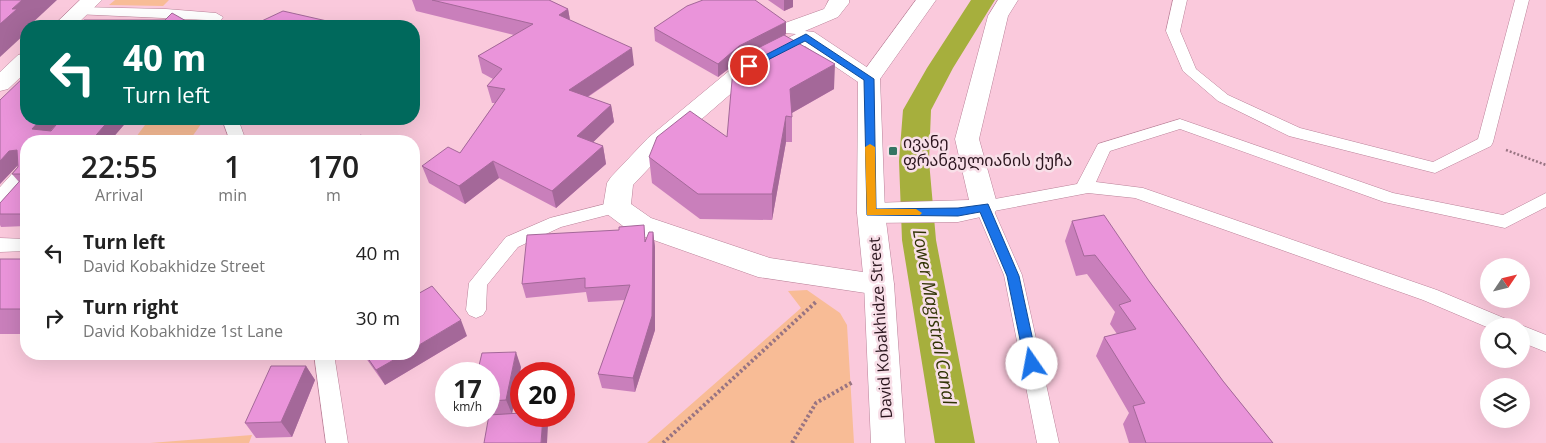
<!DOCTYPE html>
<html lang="en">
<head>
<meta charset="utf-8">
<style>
	body { margin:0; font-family:"Open Sans","Noto Sans Georgian",sans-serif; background:#f6f6f6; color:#222; height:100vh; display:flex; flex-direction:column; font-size:19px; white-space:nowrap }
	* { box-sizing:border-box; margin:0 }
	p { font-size:16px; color:#767676 }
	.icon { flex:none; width:28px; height:28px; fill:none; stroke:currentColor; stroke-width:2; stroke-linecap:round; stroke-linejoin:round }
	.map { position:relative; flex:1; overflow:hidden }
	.side { position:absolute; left:20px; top:135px; width:400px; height:225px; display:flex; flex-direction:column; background:#fff; border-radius:20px; box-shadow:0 5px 20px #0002 }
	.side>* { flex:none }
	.top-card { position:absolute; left:20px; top:20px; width:400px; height:105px; border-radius:20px; box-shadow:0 5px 20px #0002; background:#00695c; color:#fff; overflow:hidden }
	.needle { width:32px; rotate:55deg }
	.buttons { position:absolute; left:1480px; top:258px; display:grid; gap:10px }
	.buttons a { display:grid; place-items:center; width:50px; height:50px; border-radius:50%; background:#fff; box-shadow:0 5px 20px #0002; font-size:25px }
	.speed { position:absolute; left:435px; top:362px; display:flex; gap:10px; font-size:25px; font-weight:700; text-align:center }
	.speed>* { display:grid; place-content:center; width:65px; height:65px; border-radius:50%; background:#fff; box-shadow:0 5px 20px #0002; line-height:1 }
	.speed small { font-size:12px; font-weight:400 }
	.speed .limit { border:8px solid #d22; background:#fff; color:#111 }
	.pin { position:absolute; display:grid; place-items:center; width:42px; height:42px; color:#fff; margin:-21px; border:2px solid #fff; border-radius:50%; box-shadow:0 1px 5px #0007 }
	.me { position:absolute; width:55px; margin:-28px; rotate:348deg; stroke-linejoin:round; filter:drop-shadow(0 0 4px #0008) }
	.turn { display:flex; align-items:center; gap:18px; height:105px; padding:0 20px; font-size:22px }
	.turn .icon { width:65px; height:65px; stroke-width:2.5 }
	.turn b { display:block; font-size:35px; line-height:42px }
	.eta { display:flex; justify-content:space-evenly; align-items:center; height:85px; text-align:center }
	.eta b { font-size:30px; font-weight:600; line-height:35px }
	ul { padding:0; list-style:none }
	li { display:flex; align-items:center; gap:15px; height:65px; padding:0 20px }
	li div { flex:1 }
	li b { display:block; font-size:19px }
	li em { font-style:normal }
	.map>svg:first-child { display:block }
	.green { fill:#f8bc96 }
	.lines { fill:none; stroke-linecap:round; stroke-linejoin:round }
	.canal { fill:#a6af3d; fill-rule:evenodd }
	.service-casing { stroke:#ba8299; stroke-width:1 }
	.minor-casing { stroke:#ba8299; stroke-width:1 }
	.tertiary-casing { stroke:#ba8299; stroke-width:1 }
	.path-far1 { stroke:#987482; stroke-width:2.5; stroke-dasharray:2 2; stroke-linecap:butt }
	.path { stroke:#987482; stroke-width:4; stroke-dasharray:2.5 2.5; stroke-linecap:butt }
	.service { fill:#fff; fill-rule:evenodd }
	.minor { fill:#fff; fill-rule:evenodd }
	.tertiary { fill:#fff; fill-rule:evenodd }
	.wall { fill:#c97fbb }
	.shaded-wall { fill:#a46899 }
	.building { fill:#ea94da; stroke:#a46899 }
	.route { fill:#1a73e8; stroke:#114b97 }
	.slow { fill:#f59e0b }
	.poi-dot { fill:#347463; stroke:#f8dfe8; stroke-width:2 }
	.labels { text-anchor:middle; stroke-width:5; stroke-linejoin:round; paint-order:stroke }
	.poi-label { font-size:16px; fill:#2b151e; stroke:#f8dfe8; text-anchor:start }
	.street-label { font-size:16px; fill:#2b151e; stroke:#f8dfe8 }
	.water-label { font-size:18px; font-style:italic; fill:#303303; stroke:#f8dfe8 }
</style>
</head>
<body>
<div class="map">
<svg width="1546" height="443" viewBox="0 0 1546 443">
	<rect width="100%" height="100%" fill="#fac9dc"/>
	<path class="green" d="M 115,0 L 169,0 L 163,6 L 109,5 Z
		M 204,120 L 189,141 L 133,141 L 148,121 Z
		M 807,290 L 840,313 L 847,325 L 854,443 L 647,443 L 801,308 L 788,291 Z
		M 252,435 L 249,443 L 150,443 Z"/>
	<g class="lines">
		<path class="canal" d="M 971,0 L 995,0 L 953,68 L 931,110 L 929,161 L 936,240 L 975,443 L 935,443 L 902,240 L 899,161 L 903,110 L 927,68 Z"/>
		<defs>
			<path id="service" d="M 1173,0 L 1187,0 L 1180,31 L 1196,69 L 1228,95 L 1300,128 L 1433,162 L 1478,139 L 1515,0 L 1529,0 L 1493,142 L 1491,146 L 1435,173 L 1289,136 L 1218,101 L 1183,71 L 1166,31 Z
				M 80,7 L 166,9 L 216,13 L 223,17 L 217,26 L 203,26 L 207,20 L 75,14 L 73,11 L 75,8 Z
				M 222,119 L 238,119 L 246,141 L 230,141 Z
				M 1180,119 L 1393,193 L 1503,215 L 1546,193 L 1546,207 L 1505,228 L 1384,202 L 1180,129 L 1110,151 L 1096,182 L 1143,188 L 1437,290 L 1511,321 L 1514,326 L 1489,328 L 1423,300 L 1135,198 L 1088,193 L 994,211 L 1022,275 L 1059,443 L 1037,443 L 1004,275 L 975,207 L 978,203 L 984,201 L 1077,184 L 1098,144 Z
				M 26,164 L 26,179 L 6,202 L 0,204 L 0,187 L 20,165 Z
				M 617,201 L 623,203 L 626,207 L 623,211 L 561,227 L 518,247 L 487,285 L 486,310 L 483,315 L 476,318 L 469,315 L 466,310 L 469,283 L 506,237 L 550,218 Z
				M 0,238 L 26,239 L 26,251 L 0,252 Z
				M 1521,325 L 1546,335 L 1546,352 L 1521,342 L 1521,326 L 1518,326 Z
				M 314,354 L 334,354 L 348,443 L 326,443 Z"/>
			<path id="minor" d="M 80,0 L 102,0 L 75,26 L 53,26 Z
				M 829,0 L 849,0 L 849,3 L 838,17 L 805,31 L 814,32 L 877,74 L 880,79 L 877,84 L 869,86 L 861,84 L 805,46 L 757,71 L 666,150 L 633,185 L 631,204 L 651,218 L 770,258 L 889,276 L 894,284 L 889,292 L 879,295 L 758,277 L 631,232 L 607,214 L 603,207 L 607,183 L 611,177 L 648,138 L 741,61 L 796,34 L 785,33 L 782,28 L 785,23 L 824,9 Z
				M 998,0 L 1018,0 L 1008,16 L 979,139 L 998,207 L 994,214 L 958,222 L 871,223 L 861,220 L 857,213 L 861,206 L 871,203 L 969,200 L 955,139 L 988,16 Z
				M 26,53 L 26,72 L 8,89 L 0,91 L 0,72 L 18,55 Z"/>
			<path id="tertiary" d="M 916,0 L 936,0 L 880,79 L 885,213 L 894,284 L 905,443 L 871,443 L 864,284 L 857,213 L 858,79 Z"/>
		</defs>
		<use href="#service" class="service-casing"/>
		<use href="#minor" class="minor-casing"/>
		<use href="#tertiary" class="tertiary-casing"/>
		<path class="path-far1" d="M 1506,150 L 1546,165"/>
		<path class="path" d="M 663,443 L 817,301
			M 792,443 L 816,403 L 853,382"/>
		<use href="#service" class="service"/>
		<use href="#minor" class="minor"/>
		<use href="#tertiary" class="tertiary"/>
	</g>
	<path class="wall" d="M 412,0 L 549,0 L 568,9 L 570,20 L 634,65 L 588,97 L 611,105 L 614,122 L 593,142 L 603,146 L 606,164 L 556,208 L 499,178 L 465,204 L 429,183 L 422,166 L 460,153 L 495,103 L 492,103 L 487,86 L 493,79 L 482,73 L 478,56 L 514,35 L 416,11 Z
		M 768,0 L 793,0 L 793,7 L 784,11 Z
		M 654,28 L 786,34 L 785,35 L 834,89 L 792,113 L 792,142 L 786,142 L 772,220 L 700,219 L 652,183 L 649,157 L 727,137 L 751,53 L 740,60 L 718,77 L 655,41 Z
		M 0,100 L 26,119 L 129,119 L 110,141 L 26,141 L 26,226 L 1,227 L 0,225 L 0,203 L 19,182 L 12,174 L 18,167 L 18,165 L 0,184 Z
		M 1072,221 L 1149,281 L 1223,381 L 1273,443 L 1129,443 L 1123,424 L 1129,413 L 1096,356 L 1104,337 L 1117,334 L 1110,324 L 1115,312 L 1087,274 L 1076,276 L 1065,241 Z
		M 653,232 L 655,247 L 655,330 L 635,392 L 602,388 L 598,374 L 625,300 L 588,302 L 586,292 L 526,298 L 522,284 L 646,239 Z
		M 0,259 L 26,259 L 26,334 L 0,334 Z
		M 467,336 L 385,385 L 363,354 L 414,354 Z
		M 306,366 L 315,380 L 292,437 L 256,438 L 245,423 Z
		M 521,367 L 512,413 L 548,425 L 489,415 L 489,374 Z"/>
	<path class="shaded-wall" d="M 22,0 L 57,0 L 29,26 L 26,26 L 26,33 L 0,57 L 0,24 L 12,9 Z
		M 784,0 L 793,0 L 793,7 L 784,11 Z
		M 568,9 L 571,26 L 559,15 Z
		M 786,22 L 786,34 L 740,60 L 718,77 L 718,64 L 739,46 Z
		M 632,48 L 634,65 L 572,107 L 569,90 Z
		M 835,64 L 834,89 L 790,114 L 790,89 Z
		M 611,105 L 614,122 L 581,154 L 577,136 Z
		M 786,116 L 786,142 L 772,220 L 772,194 Z
		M 41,119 L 61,119 L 41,141 L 32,129 Z
		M 110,119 L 129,119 L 110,141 L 91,141 Z
		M 603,146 L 606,164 L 556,208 L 552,191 Z
		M 17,150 L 19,164 L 0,184 L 0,161 L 9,151 Z
		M 493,161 L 499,178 L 465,204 L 459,186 Z
		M 653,232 L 655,247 L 655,330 L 635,392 L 633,378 Z
		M 461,320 L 467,336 L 385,385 L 376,370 L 404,354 L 414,354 L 414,348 Z
		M 516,352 L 521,367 L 512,414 L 506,400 Z
		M 306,366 L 315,380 L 292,437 L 281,422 Z
		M 543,416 L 545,416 L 548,425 L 547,443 L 541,443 Z"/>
	<path class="building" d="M 0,0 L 22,0 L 12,9 L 17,9 L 0,24 Z
		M 432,0 L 549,0 L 568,9 L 559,15 L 632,48 L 569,90 L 611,105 L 577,136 L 603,146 L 552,191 L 493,161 L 459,186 L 422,166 L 448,147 L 460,153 L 505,89 L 487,86 L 502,69 L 478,56 L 533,24 Z
		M 703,0 L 755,0 L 786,22 L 739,46 L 718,64 L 654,28 L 687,6 Z
		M 283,11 L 349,26 L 251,26 Z
		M 172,13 L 195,26 L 77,26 L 84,20 L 165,20 Z
		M 784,35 L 835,64 L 790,89 L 792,117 L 786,116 L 772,194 L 698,194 L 649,157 L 657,137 L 690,111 L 727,137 L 733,69 L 758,48 Z
		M 26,75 L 26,119 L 41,119 L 32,129 L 51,131 L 61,119 L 110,119 L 91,141 L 26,141 L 26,174 L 12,174 L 18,167 L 17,150 L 9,151 L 0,161 L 0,100 Z
		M 361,135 L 368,141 L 349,141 Z
		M 329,137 L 334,141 L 320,141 Z
		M 205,139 L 239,141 L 203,141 Z
		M 26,174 L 26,214 L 0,214 L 0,203 Z
		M 1104,215 L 1149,281 L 1223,381 L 1273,443 L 1146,443 L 1133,406 L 1145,403 L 1104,337 L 1136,329 L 1119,305 L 1131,301 L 1095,255 L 1084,256 L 1072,221 Z
		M 644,225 L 645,242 L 649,232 L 653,232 L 652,316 L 633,378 L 598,374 L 630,285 L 585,288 L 585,278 L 522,284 L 527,235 L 619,230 L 619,227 Z
		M 0,259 L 26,259 L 26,309 L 0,309 Z
		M 432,286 L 461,320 L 414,348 L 414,296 Z
		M 516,352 L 506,400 L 489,401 L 489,374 L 477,374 L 482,353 Z
		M 365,354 L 404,354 L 376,370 Z
		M 271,366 L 306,366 L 281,422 L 245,423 Z
		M 521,413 L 521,416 L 543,416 L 541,443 L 484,443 L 489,415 Z"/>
	<path class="route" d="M 806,34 L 874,79 L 876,209 L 958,208 L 988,204 L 1019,276 L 1038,364 L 1037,368 L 1032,369 L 1025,364 L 1007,276 L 980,212 L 958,216 L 867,215 L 864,80 L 805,41 L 752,68 L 744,66 Z"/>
	<path class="slow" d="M 870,144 L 875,147 L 876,209 L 916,209 L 922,213 L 920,215 L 867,215 L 865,147 Z"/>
	<rect class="poi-dot" x="888" y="146" width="10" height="10" rx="2.5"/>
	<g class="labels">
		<g class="poi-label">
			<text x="903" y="148">ივანე<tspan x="903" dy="18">ფრანგულიანის ქუჩა</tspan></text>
		</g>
		<g class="street-label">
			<text transform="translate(880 328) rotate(-94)" y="6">David Kobakhidze Street</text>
		</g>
		<g class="water-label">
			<text transform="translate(934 317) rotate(80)" y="6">Lower Magistral Canal</text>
		</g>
	</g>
</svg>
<div class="buttons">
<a><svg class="needle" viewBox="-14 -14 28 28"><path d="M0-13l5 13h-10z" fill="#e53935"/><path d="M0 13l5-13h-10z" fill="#767676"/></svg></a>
<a><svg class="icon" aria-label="search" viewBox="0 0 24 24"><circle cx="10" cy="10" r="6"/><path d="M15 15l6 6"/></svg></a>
<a><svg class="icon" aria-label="layers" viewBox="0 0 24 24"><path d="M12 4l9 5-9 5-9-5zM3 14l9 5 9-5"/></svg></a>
</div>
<div class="speed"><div>17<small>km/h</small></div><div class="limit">20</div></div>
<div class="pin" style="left:749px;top:66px;background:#d93025"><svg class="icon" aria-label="arrive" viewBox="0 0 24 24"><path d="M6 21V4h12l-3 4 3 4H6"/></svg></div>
<svg class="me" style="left:1032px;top:364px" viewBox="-20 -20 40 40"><circle r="19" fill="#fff"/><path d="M0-13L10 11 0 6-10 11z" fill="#1a73e8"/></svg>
<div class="top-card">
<div class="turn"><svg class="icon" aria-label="left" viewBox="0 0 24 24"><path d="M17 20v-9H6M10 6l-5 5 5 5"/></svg><div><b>40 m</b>Turn left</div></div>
</div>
<section class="side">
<div class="eta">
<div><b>22:55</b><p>Arrival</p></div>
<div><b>1</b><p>min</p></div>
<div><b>170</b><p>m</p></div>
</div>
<ul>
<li><svg class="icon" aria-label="left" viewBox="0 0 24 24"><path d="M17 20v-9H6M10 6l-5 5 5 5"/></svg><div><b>Turn left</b><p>David Kobakhidze Street</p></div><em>40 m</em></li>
<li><svg class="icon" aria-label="right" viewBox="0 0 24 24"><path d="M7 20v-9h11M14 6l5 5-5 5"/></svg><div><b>Turn right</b><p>David Kobakhidze 1st Lane</p></div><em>30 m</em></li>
</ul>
</section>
</div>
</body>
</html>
